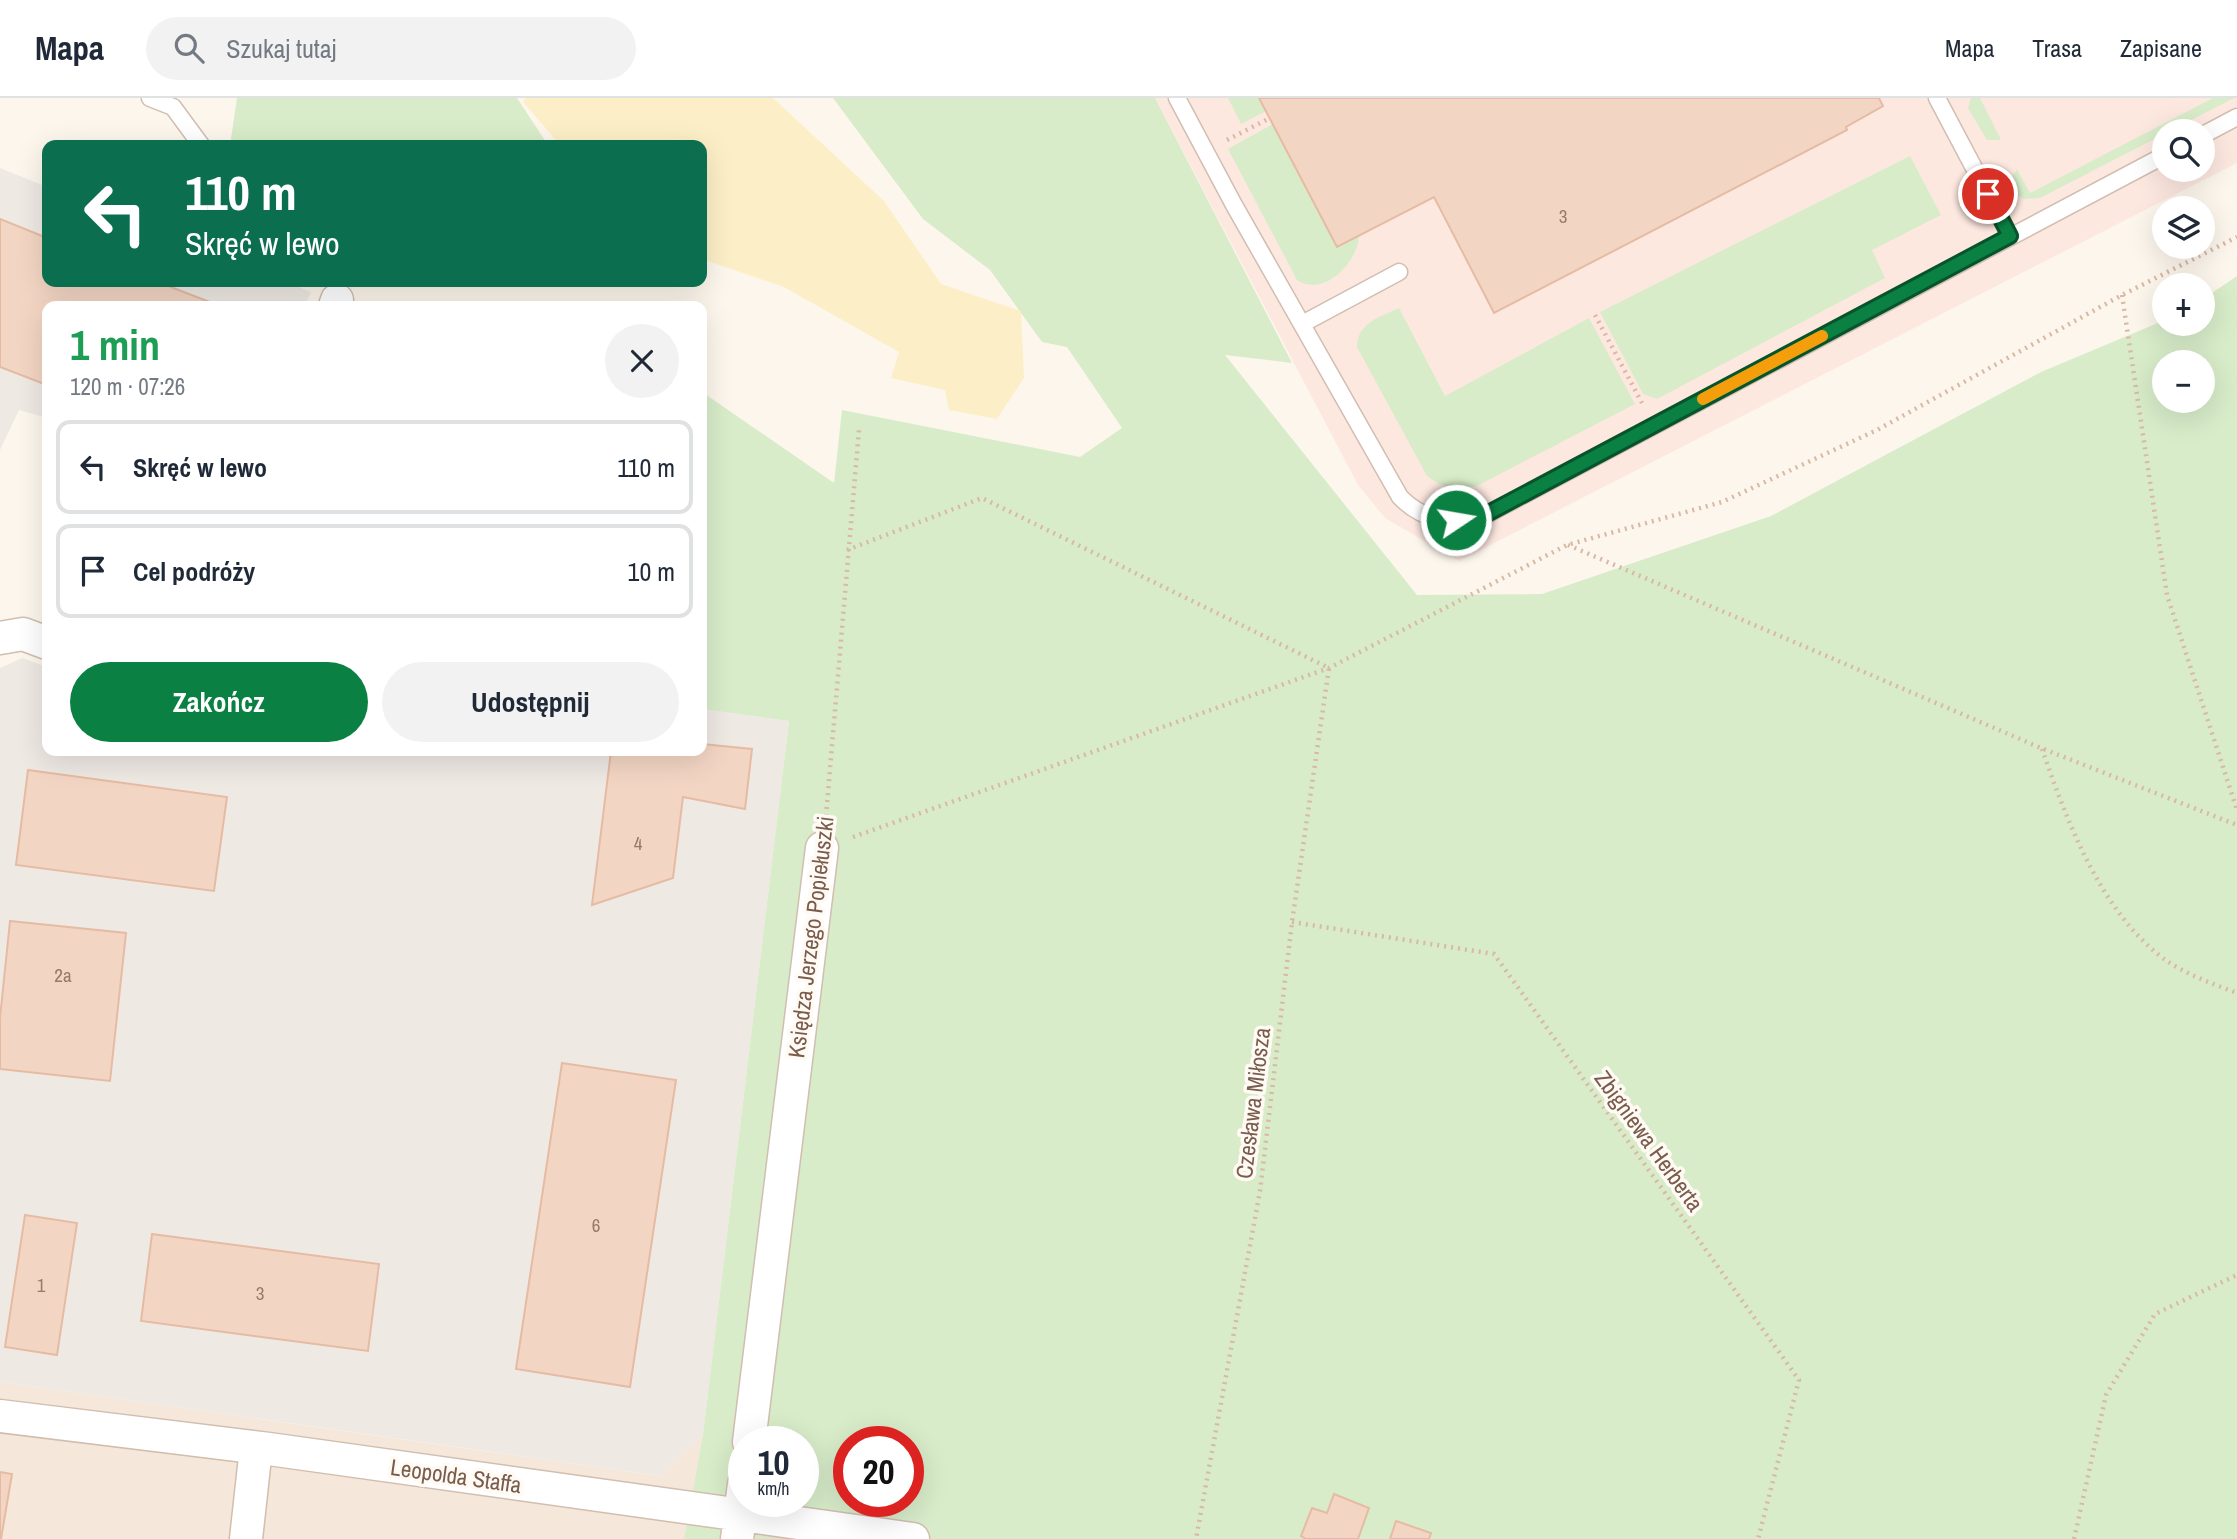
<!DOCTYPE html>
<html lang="pl">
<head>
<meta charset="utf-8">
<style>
	body { margin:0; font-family:"Archivo Narrow",sans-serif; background:#f2f2f3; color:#1f2937; height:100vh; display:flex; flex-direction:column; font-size:26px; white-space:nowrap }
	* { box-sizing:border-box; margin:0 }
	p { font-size:23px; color:#747a83 }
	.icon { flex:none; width:38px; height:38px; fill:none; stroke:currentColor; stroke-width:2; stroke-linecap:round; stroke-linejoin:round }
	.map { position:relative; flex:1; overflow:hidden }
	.panel { position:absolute; left:42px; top:203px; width:665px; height:455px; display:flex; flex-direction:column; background:#fff; border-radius:14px; box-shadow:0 7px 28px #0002 }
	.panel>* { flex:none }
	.guide { position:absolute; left:42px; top:42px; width:665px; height:147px; border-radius:14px; box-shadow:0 7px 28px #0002; background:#0b6e4f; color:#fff; overflow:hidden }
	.buttons { position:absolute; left:2152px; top:21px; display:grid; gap:14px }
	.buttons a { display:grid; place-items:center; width:63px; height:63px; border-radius:50%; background:#fff; box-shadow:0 7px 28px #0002; font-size:35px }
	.speed { position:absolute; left:728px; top:1328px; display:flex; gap:14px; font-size:35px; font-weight:700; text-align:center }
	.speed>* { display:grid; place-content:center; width:91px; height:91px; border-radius:50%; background:#fff; box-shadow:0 7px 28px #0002; line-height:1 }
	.speed small { font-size:18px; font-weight:400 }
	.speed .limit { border:10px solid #d22; background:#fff; color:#111 }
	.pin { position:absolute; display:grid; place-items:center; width:60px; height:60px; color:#fff; margin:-30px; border:4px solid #fff; border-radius:50%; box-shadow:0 2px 7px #0007 }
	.me { position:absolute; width:77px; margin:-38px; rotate:78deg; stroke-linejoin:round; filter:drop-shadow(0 0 5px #0008) }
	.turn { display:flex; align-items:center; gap:24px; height:147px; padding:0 28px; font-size:32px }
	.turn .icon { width:91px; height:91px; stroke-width:2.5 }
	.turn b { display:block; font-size:49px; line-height:60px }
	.round { display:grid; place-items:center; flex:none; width:74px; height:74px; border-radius:37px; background:#f2f2f3 }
	.head { display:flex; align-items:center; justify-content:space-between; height:119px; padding:0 28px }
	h1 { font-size:42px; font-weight:700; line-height:52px; color:#1e9e55 }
	.button { display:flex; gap:14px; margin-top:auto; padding:14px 28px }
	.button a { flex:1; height:80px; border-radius:42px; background:#0b8043; color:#fff; font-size:28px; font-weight:700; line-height:80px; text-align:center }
	.button a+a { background:#f2f2f3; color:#1f2937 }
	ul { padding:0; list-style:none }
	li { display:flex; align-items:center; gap:21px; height:94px; margin:0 14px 10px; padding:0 14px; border:4px solid #e0e1e3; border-radius:14px }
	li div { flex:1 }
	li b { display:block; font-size:26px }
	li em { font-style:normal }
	header { display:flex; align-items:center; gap:42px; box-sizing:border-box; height:98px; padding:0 35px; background:#fff; border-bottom:2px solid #e0e1e3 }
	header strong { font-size:33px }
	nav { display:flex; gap:38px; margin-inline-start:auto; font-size:24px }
	.search { width:490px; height:63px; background:#f2f2f3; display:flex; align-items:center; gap:18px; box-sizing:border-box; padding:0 24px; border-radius:38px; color:#747a83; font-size:26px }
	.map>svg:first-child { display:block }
	.residential { fill:#f5e8da }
	.commercial { fill:#fde8e0; fill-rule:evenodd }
	.industrial { fill:#efe9e4 }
	.green { fill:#d8ecc9; fill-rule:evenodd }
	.sand { fill:#fcefc7 }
	.building { fill:#f3d5c3; stroke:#e6bba3; stroke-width:2 }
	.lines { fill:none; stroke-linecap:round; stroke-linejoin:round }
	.lane-casing { stroke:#d1beb0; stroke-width:19 }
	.street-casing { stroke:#d1beb0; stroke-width:35 }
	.path { stroke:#d9b8a5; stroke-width:4.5; stroke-dasharray:2 5; stroke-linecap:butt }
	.lane { stroke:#fff; stroke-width:16 }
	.street { stroke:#fff; stroke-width:32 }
	.route-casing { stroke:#07532c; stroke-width:18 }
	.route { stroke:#0b8043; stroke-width:12 }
	.slow { stroke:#f59e0b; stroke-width:12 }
	.labels { text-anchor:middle; stroke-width:7; stroke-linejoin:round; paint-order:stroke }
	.number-label { font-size:19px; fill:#987a6a }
	.street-label { font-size:23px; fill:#7a5c4d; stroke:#fffaf3 }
</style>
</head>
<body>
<header>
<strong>Mapa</strong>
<div class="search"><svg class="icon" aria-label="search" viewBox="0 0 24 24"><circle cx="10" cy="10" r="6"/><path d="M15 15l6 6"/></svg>Szukaj tutaj</div>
<nav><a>Mapa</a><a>Trasa</a><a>Zapisane</a></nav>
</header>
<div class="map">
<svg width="2237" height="1441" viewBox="0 0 2237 1441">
	<rect width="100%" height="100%" fill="#fdf6ec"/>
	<path class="residential" d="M 0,1284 L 660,1378 L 703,1336 L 684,1441 L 0,1441 Z"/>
	<path class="commercial" d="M 1155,0 L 2237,0 L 2237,65 L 1459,463 L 1385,420 L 1358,387 ZM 2165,33 L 2203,33 L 2203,72 L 2165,72 Z"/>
	<path class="industrial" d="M 0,70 L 47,89 L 47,184 L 286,184 L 311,194 L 305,208 L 47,208 L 47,320 L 19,312 L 0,352 Z
		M 22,560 L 47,569 L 47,653 L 702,653 L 702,611 L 789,623 L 703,1336 L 661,1378 L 0,1284 L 0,570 Z"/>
	<path class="green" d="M 237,0 L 517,0 L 548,47 L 230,47 Z
		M 833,0 L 1155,0 L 1292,265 L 1225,257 L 1417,497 L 1542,496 L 1771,418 L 2041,274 L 2165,222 L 2165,226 L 2203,226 L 2203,201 L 2237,178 L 2237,1441 L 684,1441 L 703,1336 L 789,623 L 702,611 L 702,294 L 834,385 L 842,312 L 1080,359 L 1122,330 L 1067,249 L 1042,244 L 990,172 L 923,121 ZM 2165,264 L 2203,264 L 2203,303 L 2165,303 ZM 744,1344 L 803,1344 L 803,1404 L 744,1404 ZM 849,1344 L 908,1344 L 908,1404 L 849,1404 Z
		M 1228,0 L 1259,0 L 1266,13 L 1241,26 Z
		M 1971,0 L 1980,0 L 2001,42 L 1987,42 L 1968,10 Z
		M 2213,0 L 2234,0 L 2040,100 L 2024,101 L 2012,94 L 2010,82 L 2017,71 L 2030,95 Z
		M 1273,26 L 1337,149 L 1359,138 C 1358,164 1324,200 1297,182 L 1228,51 Z
		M 1910,58 L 1941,117 L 1872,152 L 1885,180 L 1657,301 L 1643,296 L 1600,214 Z
		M 1399,210 L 1445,298 L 1589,220 L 1635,306 L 1477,388 C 1457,392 1443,391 1427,378 L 1357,249 C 1357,225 1380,219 1399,210 Z"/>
	<path class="sand" d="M 525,0 L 773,0 L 884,103 L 941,186 L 1021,213 L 1024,280 L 997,321 L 949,312 L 945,292 L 891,280 L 899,254 L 784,189 L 702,161 L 702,47 L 560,47 L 523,4 Z"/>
	<path class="building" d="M 1259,0 L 1879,0 L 1883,8 L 1846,29 L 1847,32 L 1494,215 L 1434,99 L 1337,149 Z
		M 0,121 L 47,140 L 47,184 L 158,184 L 220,208 L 47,208 L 47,287 L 0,269 Z
		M 702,646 L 752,651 L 745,711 L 683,699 L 673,780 L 592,807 L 611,653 L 702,653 Z
		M 28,672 L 227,699 L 214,793 L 16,767 Z
		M 10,823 L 126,835 L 110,983 L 0,971 L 0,920 Z
		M 562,965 L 676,982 L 630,1289 L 516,1271 Z
		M 25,1117 L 77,1125 L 57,1257 L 5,1249 Z
		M 152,1136 L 379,1166 L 368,1253 L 141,1223 Z
		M 0,1374 L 12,1376 L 1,1441 L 0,1441 Z
		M 1334,1396 L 1369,1410 L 1358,1441 L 1306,1441 L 1301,1438 L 1312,1410 L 1327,1415 Z
		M 1396,1423 L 1431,1435 L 1429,1441 L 1390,1441 Z"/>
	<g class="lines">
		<defs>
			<path id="lane" d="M 150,0 L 173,9 L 201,47
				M 1177,0 L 1234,107 L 1400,399 C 1424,424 1451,425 1484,418 L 2165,57
				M 1937,0 L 2010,138
				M 2203,37 L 2237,19
				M 1302,226 L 1399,174"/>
			<path id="street" d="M 335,208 L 337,202
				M 0,540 L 23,536 L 47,545
				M 0,1318 L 269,1351 L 913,1441
				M 749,1344 L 822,750
				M 246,1441 L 256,1350
				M 737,1441 L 744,1386"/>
		</defs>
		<use href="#lane" class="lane-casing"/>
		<use href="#street" class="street-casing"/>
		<path class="path" d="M 1227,42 L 1270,20
			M 2122,197 L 2167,497 L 2237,712
			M 1595,217 L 1642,305
			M 1568,447 L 2041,650 L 2237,727
			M 847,452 L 982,400 L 1329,570 L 1292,824 L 1260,1093 L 1196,1441
			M 2042,651 C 2067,723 2100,813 2164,861 C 2185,876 2213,886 2237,895
			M 826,718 L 859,332
			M 853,739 L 1329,570 L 1567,447 L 1722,404 L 1877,332 L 2122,197 L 2237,139
			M 1292,824 L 1494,856 L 1799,1282 L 1758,1441
			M 2074,1441 L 2106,1297 L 2155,1216 L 2237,1177"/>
		<use href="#lane" class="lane"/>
		<use href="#street" class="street"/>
	</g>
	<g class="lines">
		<defs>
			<path id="route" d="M 1456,422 L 1483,418 L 2010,138 L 1988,96"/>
		</defs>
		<use href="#route" class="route-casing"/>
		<use href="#route" class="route"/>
		<path class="slow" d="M 1703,301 L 1822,238"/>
	</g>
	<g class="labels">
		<g class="number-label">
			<text x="1563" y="125">3</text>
			<text x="638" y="752">4</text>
			<text x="63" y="884">2a</text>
			<text x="596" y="1134">6</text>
			<text x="41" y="1194">1</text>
			<text x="260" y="1202">3</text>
		</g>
		<g class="street-label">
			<text transform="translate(811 839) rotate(-83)" y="8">Księdza Jerzego Popiełuszki</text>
			<text transform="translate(1253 1005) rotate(-83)" y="8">Czesława Miłosza</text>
			<text transform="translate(1649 1043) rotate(54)" y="8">Zbigniewa Herberta</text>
			<text transform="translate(456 1378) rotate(8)" y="8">Leopolda Staffa</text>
		</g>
	</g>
</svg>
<div class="buttons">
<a><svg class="icon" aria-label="search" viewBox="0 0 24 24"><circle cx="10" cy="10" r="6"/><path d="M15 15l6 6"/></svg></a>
<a><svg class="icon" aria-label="layers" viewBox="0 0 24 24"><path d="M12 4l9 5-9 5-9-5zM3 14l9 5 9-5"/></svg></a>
<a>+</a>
<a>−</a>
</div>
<div class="speed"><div>10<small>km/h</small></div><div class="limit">20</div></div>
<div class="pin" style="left:1988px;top:96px;background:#d93025"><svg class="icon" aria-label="arrive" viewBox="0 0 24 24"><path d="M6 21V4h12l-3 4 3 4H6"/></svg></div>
<svg class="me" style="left:1456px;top:422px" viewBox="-20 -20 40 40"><circle r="17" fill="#0b8043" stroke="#fff" stroke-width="3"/><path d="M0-11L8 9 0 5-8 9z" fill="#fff"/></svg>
<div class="guide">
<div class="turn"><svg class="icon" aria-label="left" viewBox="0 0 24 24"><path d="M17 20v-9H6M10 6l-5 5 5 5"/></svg><div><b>110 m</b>Skręć w lewo</div></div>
</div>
<section class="panel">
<div class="head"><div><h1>1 min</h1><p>120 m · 07:26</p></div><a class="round"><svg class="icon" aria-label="close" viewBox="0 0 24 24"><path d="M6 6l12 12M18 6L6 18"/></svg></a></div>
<ul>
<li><svg class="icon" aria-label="left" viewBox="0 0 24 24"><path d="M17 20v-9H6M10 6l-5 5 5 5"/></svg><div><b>Skręć w lewo</b></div><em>110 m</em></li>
<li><svg class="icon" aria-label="arrive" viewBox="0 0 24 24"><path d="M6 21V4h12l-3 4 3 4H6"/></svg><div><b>Cel podróży</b></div><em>10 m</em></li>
</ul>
<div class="button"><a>Zakończ</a><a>Udostępnij</a></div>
</section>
</div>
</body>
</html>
